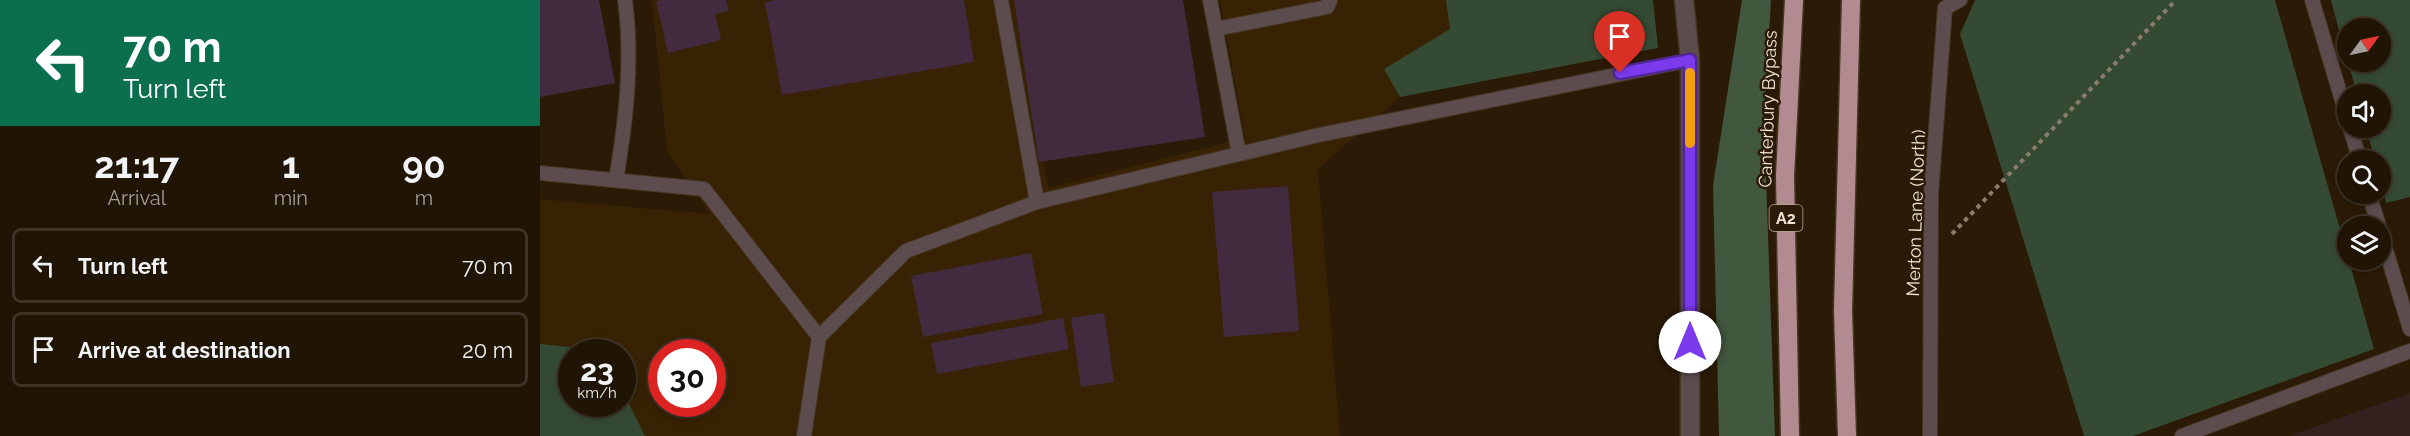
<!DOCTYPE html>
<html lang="en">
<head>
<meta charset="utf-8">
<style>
	body { margin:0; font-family:Raleway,sans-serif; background:#2d2113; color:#f1f3f6; height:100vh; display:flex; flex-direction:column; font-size:22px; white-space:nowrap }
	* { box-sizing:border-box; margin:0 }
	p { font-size:20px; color:#a29e9a }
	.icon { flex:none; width:33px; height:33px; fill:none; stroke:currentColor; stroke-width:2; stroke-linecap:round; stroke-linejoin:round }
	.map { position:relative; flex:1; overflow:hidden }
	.sheet { display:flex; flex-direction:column; background:#201404; width:540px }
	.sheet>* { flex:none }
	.hud { background:#0b6e4f; color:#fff; overflow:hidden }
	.needle { width:39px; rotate:57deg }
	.controls { position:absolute; left:1797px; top:18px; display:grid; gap:12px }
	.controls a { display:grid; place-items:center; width:54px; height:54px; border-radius:50%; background:#201404; box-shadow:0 3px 9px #0003,0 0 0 2px #3d3326; font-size:30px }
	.speed { position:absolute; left:18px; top:339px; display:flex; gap:12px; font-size:30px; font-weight:700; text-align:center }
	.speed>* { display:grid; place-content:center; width:78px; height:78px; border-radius:50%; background:#201404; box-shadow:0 3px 9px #0003,0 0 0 2px #3d3326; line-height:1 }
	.speed small { font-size:15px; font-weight:400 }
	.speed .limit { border:9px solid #d22; background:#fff; color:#111 }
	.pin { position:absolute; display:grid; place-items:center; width:51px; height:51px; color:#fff; margin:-62px -26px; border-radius:50% 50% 50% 0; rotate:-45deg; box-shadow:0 0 6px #0007 }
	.pin .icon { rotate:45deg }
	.me { position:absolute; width:66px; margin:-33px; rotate:0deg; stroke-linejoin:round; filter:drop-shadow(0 0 4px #0008) }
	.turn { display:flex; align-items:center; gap:21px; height:126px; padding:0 24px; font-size:27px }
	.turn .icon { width:78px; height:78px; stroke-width:2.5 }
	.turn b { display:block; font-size:42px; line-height:51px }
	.eta { display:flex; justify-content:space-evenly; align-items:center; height:102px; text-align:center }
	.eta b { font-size:36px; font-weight:700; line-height:42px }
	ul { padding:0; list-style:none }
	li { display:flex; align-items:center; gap:18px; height:75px; margin:0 12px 9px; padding:0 12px; border:3px solid #3d3326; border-radius:9px }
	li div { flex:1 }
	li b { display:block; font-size:22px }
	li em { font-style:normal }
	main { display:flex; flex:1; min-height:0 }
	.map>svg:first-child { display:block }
	.built { fill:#372204; fill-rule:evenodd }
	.medical { fill:#33201f }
	.green { fill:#354a33 }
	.forest { fill:#41573e }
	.building { fill:#432b3f }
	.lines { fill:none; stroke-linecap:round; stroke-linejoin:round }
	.lane-casing { stroke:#463622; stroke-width:16 }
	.street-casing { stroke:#463622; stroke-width:21 }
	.highway-casing { stroke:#463622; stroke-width:21 }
	.path { stroke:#8a7c6b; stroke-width:4; stroke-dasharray:4.5 4.5; stroke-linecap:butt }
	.lane { stroke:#5c4c4e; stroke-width:14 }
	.street { stroke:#5c4c4e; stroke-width:18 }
	.highway { stroke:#b28b90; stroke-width:18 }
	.route-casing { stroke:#51269a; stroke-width:15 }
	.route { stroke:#7c3aed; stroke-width:10 }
	.slow { stroke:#f59e0b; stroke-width:10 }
	.labels { text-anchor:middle; stroke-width:5; stroke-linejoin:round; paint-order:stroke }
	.shield { fill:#2b1a05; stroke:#b4a797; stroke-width:1.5 }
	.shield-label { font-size:16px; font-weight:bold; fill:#efe3d6 }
	.street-label { font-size:18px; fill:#efe3d6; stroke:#2b1a05 }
</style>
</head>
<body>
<main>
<section class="sheet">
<div class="hud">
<div class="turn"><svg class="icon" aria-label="left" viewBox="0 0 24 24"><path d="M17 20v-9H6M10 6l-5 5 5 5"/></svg><div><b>70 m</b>Turn left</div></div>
</div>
<div class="eta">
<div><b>21:17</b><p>Arrival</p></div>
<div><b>1</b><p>min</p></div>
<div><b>90</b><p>m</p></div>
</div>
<ul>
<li><svg class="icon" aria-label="left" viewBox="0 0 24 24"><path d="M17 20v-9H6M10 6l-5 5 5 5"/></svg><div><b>Turn left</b></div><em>70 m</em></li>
<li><svg class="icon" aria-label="arrive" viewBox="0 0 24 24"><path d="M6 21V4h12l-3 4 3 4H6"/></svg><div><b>Arrive at destination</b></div><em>20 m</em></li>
</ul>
</section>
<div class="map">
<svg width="1870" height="436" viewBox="0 0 1870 436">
	<rect width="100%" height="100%" fill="#2b1a05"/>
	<path class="built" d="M 112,0 L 477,0 L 508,188 L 705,138 L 680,0 L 906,0 L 910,29 L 844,69 L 860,97 L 778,169 L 800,436 L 105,436 L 83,392 L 82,352 L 0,351 L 0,199 L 170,214 L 127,151 ZM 122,352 L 172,352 L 172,404 L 122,404 Z"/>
	<path class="medical" d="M 1870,393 L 1870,436 L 1749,436 Z"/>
	<path class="green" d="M 906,0 L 1113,0 L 1118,48 L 860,97 L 844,69 L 910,29 Z
		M 1435,0 L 1735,0 L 1834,349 L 1593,436 L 1544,436 L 1420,34 Z
		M 1791,0 L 1870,0 L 1870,197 L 1846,203 L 1841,182 L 1840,160 L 1835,160 L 1826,128 L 1840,128 L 1840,94 L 1817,94 L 1808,62 L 1840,62 L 1840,28 L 1808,28 L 1807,61 Z
		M 0,344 L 61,350 L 63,352 L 32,352 L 32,404 L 82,404 L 83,392 L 105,436 L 0,436 Z"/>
	<path class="forest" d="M 1202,0 L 1231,0 L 1224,119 L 1235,436 L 1179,436 L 1173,185 Z"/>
	<path class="building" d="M 0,0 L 59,0 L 75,83 L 0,97 Z
		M 122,0 L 186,0 L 189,11 L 175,14 L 181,40 L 128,53 L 116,1 Z
		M 236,0 L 424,0 L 434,62 L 242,95 L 225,2 Z
		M 474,0 L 643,0 L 665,137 L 499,162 Z
		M 748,186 L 759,331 L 684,337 L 672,192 Z
		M 491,253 L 503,314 L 383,337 L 371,276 Z
		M 564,313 L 574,382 L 541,387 L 531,318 Z
		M 523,318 L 529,349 L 397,374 L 391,343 Z"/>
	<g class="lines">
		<defs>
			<path id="lane" d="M 461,0 L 497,202
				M 670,0 L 699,154
				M 1772,0 L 1808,120
				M 676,29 L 787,7 L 790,0
				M 1810,128 L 1820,160
				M 0,173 L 164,189 L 279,337 L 366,251 L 497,202 L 779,135 L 1150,60
				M 76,180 C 86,120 93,61 85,0
				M 1829,194 L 1839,226
				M 1840,231 L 1870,329
				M 264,436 L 279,337
				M 1390,436 L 1391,195 L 1405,8 L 1420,0
				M 1642,436 L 1870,351"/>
			<path id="street" d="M 1144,0 L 1150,60 L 1150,436"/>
			<path id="highway" d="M 1250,436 L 1245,176 L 1254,0
				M 1307,436 L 1303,311 L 1311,0"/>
		</defs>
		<use href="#lane" class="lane-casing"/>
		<use href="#street" class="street-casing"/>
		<use href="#highway" class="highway-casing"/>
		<path class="path" d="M 1412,234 L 1636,0"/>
		<use href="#lane" class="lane"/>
		<use href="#street" class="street"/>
		<use href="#highway" class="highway"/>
	</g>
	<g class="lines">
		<defs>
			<path id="route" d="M 1080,73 L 1150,60 L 1150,342"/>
		</defs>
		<use href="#route" class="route-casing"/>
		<use href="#route" class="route"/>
		<path class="slow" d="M 1150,73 L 1150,143"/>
	</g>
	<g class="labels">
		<rect class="shield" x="1229.5" y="205" width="33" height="26" rx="4.5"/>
		<g class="shield-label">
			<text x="1246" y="224">A2</text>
		</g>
		<g class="street-label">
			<text transform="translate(1228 109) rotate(-88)" y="6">Canterbury Bypass</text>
			<text transform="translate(1376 213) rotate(-88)" y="6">Merton Lane (North)</text>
		</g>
	</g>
</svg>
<div class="controls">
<a><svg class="needle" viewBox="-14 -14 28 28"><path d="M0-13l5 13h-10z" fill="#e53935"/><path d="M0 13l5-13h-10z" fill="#a29e9a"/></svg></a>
<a><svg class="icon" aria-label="sound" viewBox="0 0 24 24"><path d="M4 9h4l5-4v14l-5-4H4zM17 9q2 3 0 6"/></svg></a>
<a><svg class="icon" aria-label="search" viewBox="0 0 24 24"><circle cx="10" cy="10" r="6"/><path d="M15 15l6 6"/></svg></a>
<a><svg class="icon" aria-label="layers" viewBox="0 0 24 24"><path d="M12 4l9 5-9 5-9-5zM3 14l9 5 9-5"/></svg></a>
</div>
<div class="speed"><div>23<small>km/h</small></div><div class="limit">30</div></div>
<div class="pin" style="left:1080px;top:73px;background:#d93025"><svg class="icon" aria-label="arrive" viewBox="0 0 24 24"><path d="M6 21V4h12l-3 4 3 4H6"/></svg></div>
<svg class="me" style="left:1150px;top:342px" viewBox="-20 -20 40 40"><circle r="19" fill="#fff"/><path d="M0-13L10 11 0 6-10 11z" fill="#7c3aed"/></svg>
</div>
</main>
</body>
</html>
